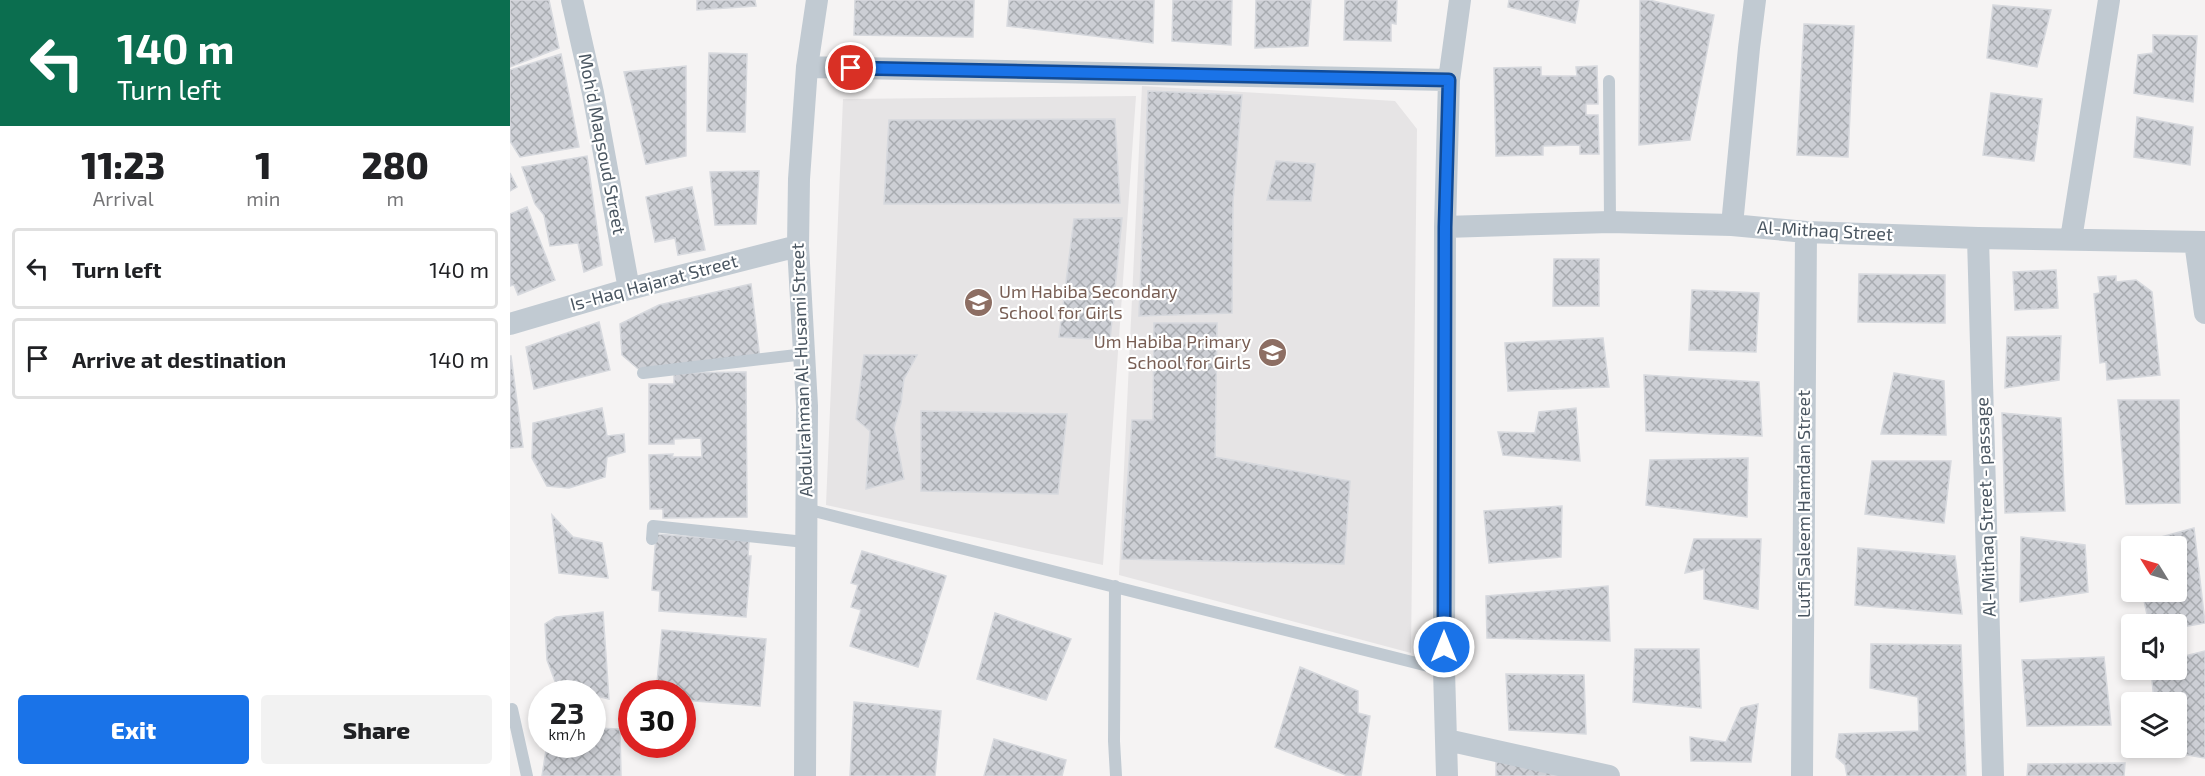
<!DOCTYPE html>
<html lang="en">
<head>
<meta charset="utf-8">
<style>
	body { margin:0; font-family:"Exo 2",sans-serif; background:#f2f2f2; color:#202124; height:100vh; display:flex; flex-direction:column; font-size:22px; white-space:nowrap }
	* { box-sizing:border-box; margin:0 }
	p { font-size:20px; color:#757577 }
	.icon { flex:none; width:33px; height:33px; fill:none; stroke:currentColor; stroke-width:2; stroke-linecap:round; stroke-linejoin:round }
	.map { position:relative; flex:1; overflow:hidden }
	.sheet { display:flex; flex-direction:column; background:#fff; width:510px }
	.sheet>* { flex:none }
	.hud { background:#0b6e4f; color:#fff; overflow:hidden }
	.needle { width:39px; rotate:307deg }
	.fabs { position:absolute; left:1611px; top:536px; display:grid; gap:12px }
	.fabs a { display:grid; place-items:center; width:66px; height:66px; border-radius:6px; background:#fff; box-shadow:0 3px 9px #0003; font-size:30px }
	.speed { position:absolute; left:18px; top:680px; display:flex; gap:12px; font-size:30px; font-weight:700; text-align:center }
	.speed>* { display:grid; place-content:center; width:78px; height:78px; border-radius:50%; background:#fff; box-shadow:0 3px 9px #0003; line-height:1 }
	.speed small { font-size:15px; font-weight:400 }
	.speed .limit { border:9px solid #d22; background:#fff; color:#111 }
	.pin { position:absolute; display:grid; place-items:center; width:51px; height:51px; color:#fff; margin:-26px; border:3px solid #fff; border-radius:50%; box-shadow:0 2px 6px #0007 }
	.me { position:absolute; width:66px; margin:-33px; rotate:0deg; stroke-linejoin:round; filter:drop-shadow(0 0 4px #0008) }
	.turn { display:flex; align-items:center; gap:21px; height:126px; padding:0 18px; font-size:27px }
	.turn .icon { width:78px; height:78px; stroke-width:2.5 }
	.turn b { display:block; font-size:42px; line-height:51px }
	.eta { display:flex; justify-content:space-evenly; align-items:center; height:102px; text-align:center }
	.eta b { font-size:36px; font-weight:800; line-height:42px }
	.action { display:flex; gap:12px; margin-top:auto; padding:12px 18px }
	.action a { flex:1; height:69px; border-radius:6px; background:#1a73e8; color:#fff; font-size:24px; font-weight:800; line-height:69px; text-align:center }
	.action a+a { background:#f2f2f2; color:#202124 }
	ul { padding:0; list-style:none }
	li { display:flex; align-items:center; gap:18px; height:81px; margin:0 12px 9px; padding:0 6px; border:3px solid #e0e0e0; border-radius:6px }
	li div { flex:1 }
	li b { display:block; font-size:22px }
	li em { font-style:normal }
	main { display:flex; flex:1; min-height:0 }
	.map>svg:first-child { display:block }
	.education { fill:#e6e4e5 }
	.building { fill:url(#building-cross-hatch); stroke:#d7d9de; stroke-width:1.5 }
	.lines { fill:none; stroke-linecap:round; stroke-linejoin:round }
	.lane { stroke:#c1cad2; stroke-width:12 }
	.street { stroke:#c1cad2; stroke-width:22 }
	.route-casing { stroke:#114b97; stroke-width:15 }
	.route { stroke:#1a73e8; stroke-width:10 }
	.labels { text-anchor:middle; stroke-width:4.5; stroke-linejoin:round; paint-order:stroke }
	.street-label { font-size:18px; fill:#4a5661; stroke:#fff }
	.education-label { font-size:18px; fill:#785e54; stroke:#fff; text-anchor:start }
</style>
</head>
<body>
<main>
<section class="sheet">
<div class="hud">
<div class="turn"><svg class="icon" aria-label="left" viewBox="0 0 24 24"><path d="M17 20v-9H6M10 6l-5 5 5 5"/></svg><div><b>140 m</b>Turn left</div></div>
</div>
<div class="eta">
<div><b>11:23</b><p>Arrival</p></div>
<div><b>1</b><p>min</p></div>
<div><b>280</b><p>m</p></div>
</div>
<ul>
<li><svg class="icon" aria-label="left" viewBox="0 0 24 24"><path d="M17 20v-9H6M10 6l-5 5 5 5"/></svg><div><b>Turn left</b></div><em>140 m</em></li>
<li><svg class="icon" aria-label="arrive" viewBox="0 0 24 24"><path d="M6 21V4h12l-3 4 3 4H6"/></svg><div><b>Arrive at destination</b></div><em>140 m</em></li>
</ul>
<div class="action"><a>Exit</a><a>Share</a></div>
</section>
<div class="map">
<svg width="1695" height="776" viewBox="0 0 1695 776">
	<defs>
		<pattern id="building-cross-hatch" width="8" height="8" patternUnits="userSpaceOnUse" patternTransform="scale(1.5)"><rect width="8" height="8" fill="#cdcfd5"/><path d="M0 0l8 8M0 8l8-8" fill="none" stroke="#a8abb0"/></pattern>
	</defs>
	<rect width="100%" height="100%" fill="#f5f3f3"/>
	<path class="education" d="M 632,86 L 885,101 L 907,129 L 901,653 L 609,575 Z
		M 626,96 L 593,565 L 316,505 L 333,99 Z"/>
	<path class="building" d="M 0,0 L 39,0 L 49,48 L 0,67 Z
		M 187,0 L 245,0 L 246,6 L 187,10 Z
		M 345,0 L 464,0 L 463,37 L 344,35 Z
		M 499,0 L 644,0 L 643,43 L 497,26 Z
		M 663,0 L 722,0 L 721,45 L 662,41 Z
		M 746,0 L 801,0 L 798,46 L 745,48 Z
		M 835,0 L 887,0 L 886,24 L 881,23 L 881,41 L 834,40 Z
		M 999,0 L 1069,0 L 1065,23 L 998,7 Z
		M 1130,0 L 1139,0 L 1204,15 L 1180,140 L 1129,145 Z
		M 1483,5 L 1541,10 L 1527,67 L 1477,58 Z
		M 1294,24 L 1344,26 L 1338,157 L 1287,155 Z
		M 1643,35 L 1687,36 L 1683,102 L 1624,93 L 1628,55 L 1643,53 Z
		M 199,53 L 237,54 L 235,132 L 197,131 Z
		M 51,54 L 69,147 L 10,157 L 0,141 L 0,70 Z
		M 176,66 L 176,156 L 136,164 L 114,72 Z
		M 1087,66 L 1088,104 L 1076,104 L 1076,115 L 1088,115 L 1089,154 L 1070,154 L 1070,145 L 1033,146 L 1033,155 L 986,156 L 984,68 L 1031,67 L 1031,76 L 1067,76 L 1066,67 Z
		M 638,91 L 732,95 L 723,201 L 722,313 L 629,316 Z
		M 1481,93 L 1532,99 L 1524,161 L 1473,155 Z
		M 1627,117 L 1683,127 L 1680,165 L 1624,157 Z
		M 605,119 L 610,203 L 374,204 L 379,120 Z
		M 77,156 L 92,265 L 74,272 L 68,243 L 40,246 L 34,215 L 25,204 L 12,167 Z
		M 766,161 L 805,164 L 801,201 L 757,200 Z
		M 249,171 L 246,224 L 205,225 L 200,172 Z
		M 0,173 L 7,187 L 0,191 Z
		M 182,187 L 195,250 L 168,255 L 165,238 L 145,242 L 136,197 Z
		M 17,207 L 45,280 L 8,295 L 4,285 L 0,286 L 0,214 Z
		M 612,218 L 600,340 L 549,337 L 564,219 Z
		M 1044,259 L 1089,259 L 1089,306 L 1043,306 Z
		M 1546,270 L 1548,308 L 1505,310 L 1503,272 Z
		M 1349,274 L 1435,275 L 1435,323 L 1348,322 Z
		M 1606,276 L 1606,282 L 1626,280 L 1642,292 L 1650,375 L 1597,380 L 1596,362 L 1590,363 L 1584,294 L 1590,293 L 1588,277 Z
		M 241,284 L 250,359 L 133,373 L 112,355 L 110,324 L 149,305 Z
		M 1182,290 L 1249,293 L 1246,352 L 1179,350 Z
		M 89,322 L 100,370 L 24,389 L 16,347 Z
		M 644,323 L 707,323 L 705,457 L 840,481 L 834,564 L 612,559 L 622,420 L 643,420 Z
		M 1551,336 L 1549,380 L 1495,388 L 1497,337 Z
		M 1093,338 L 1099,387 L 998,391 L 995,343 Z
		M 354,355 L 407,355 L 394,379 L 391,403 L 384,428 L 394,479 L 356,489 L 360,431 L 346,419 Z
		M 0,356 L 1,356 L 13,447 L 0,448 Z
		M 236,372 L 237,517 L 153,518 L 153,509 L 140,509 L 139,455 L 163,454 L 162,457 L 192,457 L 191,438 L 164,439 L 164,444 L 139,444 L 139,384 L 164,384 L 164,373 Z
		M 1384,373 L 1434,381 L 1436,435 L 1371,434 Z
		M 1134,375 L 1249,382 L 1252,436 L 1136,431 Z
		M 1608,400 L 1669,400 L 1670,503 L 1616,504 Z
		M 92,408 L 97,436 L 114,434 L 115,452 L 97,457 L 95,477 L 59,488 L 37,486 L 22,458 L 23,423 Z
		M 1066,408 L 1070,461 L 993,455 L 988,432 L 1025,433 L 1029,412 Z
		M 411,411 L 557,414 L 548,494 L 411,491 Z
		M 1492,413 L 1551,418 L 1555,511 L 1495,513 Z
		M 1238,458 L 1237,517 L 1136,505 L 1140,460 Z
		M 1362,461 L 1441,461 L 1434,523 L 1355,514 Z
		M 1052,506 L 1051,557 L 979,563 L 974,511 Z
		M 42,515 L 63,537 L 92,543 L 98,578 L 49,573 Z
		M 1684,528 L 1695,623 L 1666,628 L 1666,624 L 1639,624 L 1632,591 L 1666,591 L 1666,546 L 1622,545 Z
		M 146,534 L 239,541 L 238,556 L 241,556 L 236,617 L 149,611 L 150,591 L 142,590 Z
		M 1511,537 L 1575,545 L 1578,592 L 1510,602 Z
		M 1184,539 L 1251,539 L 1248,609 L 1194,599 L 1194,569 L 1175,573 Z
		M 1348,548 L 1445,556 L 1452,614 L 1345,605 Z
		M 352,551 L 436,576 L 408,667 L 340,646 L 351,610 L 341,607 L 348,585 L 341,583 Z
		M 1098,586 L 1100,641 L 977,638 L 976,596 Z
		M 93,612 L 99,699 L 82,695 L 82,693 L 70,693 L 48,689 L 37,660 L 35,624 L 46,617 Z
		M 485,613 L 561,639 L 536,700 L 467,679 Z
		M 152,630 L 256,639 L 250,706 L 172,700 L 172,693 L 146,693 Z
		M 1361,644 L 1451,645 L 1456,776 L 1337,776 L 1335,765 L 1326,757 L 1329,734 L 1409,731 L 1408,697 L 1360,688 Z
		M 1125,649 L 1189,649 L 1191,708 L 1123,702 Z
		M 1695,651 L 1695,758 L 1649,750 L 1648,747 L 1666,747 L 1666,702 L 1644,702 L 1641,669 L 1666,669 L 1666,658 Z
		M 1594,657 L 1601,725 L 1517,726 L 1512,660 Z
		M 790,667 L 848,691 L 848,713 L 860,716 L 851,776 L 838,776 L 765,747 Z
		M 996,674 L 1074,675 L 1076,734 L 999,730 Z
		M 344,702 L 431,711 L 425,776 L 340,776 Z
		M 1248,704 L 1241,762 L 1181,761 L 1180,737 L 1216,742 L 1231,708 Z
		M 82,728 L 110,729 L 111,776 L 32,776 L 37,744 L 82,744 Z
		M 484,739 L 556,760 L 552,776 L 474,776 Z
		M 986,761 L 1073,776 L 986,776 Z
		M 1615,763 L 1614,776 L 1517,776 L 1518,764 Z"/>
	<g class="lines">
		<path class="lane" d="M 1099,81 L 1100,222
			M 133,373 L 295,354
			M 296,509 L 934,670
			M 142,539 L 143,526 L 295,542
			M 605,586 L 604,741 L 606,776
			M 2,709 L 17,776"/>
		<path class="street" d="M 62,0 L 83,93 L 119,289
			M 297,67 L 939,80
			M 1222,225 L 1239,48 L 1245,0
			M 935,227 L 1100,222 L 1222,225 L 1296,232 L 1468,238 L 1695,242
			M 1468,238 L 1483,776
			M 1561,239 L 1599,0
			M 1685,242 L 1695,313
			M 0,324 L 119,289 L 288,246
			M 937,740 L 1099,776
			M 295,776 L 297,406 L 288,246 L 289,179 L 297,67 L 307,0
			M 937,776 L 934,670 L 935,227 L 939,80 L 950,0
			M 1292,776 L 1296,232"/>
	</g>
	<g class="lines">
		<defs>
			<path id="route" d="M 341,68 L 939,80 L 935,227 L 934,647"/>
		</defs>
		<use href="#route" class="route-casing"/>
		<use href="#route" class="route"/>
	</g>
	<defs>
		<symbol id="school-disc" viewBox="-11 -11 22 22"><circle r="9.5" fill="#8d6e63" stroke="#fff"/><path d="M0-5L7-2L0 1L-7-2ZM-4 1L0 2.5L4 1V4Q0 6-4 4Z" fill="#fff"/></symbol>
	</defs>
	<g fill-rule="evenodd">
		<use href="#school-disc" x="452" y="286" width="33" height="33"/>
		<use href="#school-disc" x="746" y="336" width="33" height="33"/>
	</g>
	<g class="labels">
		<g class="street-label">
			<text transform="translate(92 144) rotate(79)" y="6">Moh'd Maqsoud Street</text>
			<text transform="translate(1315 231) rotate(3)" y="6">Al-Mithaq Street</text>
			<text transform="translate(144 283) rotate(-15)" y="6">Is-Haq Hajarat Street</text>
			<text transform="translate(292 370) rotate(-92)" y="6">Abdulrahman Al-Husami Street</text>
			<text transform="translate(1294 504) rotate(-90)" y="6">Lutfi Saleem Hamdan Street</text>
			<text transform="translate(1476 507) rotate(-92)" y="6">Al-Mithaq Street - passage</text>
		</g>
		<g class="education-label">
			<text x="489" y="298">Um Habiba Secondary<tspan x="489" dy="21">School for Girls</tspan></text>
			<text x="741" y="348" text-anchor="end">Um Habiba Primary<tspan x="741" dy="21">School for Girls</tspan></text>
		</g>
	</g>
</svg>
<div class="fabs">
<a><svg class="needle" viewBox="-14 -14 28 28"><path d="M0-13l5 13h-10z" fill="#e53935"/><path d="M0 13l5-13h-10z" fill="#757577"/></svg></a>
<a><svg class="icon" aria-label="sound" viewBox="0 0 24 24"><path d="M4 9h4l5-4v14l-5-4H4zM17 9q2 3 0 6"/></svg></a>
<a><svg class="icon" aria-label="layers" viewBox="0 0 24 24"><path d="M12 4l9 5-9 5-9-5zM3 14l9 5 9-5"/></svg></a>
</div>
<div class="speed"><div>23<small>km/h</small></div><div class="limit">30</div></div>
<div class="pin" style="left:341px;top:68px;background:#d93025"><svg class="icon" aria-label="arrive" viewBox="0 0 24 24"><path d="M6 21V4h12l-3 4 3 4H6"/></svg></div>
<svg class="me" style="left:934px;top:647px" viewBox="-20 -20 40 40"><circle r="17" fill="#1a73e8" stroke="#fff" stroke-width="3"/><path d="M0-11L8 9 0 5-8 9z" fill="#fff"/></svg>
</div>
</main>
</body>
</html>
